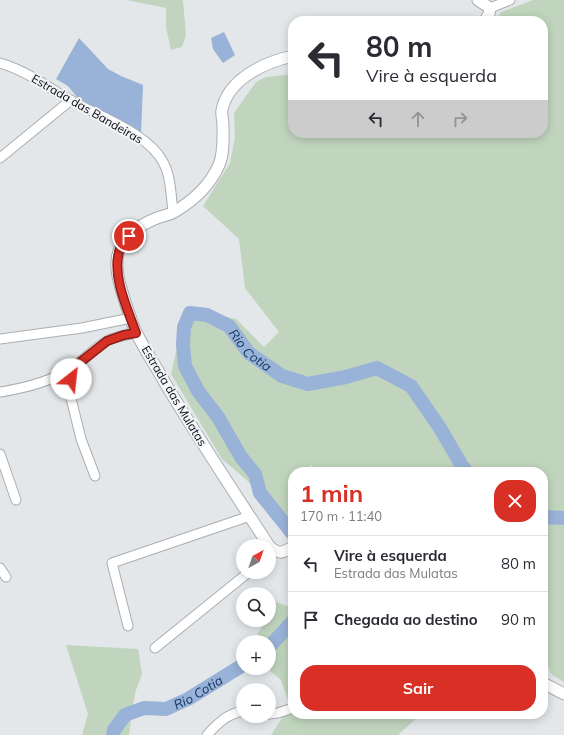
<!DOCTYPE html>
<html lang="pt">
<head>
<meta charset="utf-8">
<style>
	body { margin:0; font-family:Mulish,sans-serif; background:#f2f2f3; color:#2b2b33; height:100vh; display:flex; flex-direction:column; font-size:15px; white-space:nowrap }
	* { box-sizing:border-box; margin:0 }
	p { font-size:13px; color:#7c7c81 }
	.icon { flex:none; width:22px; height:22px; fill:none; stroke:currentColor; stroke-width:2; stroke-linecap:round; stroke-linejoin:round }
	.map { position:relative; flex:1; overflow:hidden }
	.panel { position:absolute; left:288px; top:467px; width:260px; height:252px; display:flex; flex-direction:column; background:#fff; border-radius:16px; box-shadow:0 2px 10px #0003 }
	.panel>* { flex:none }
	.top-card { position:absolute; left:288px; top:16px; width:260px; height:122px; border-radius:16px; box-shadow:0 2px 10px #0003; background:#fff; color:#2b2b33; overflow:hidden }
	.needle { width:26px; rotate:40deg }
	.controls { position:absolute; left:236px; top:539px; display:grid; gap:8px }
	.controls a { display:grid; place-items:center; width:40px; height:40px; border-radius:50%; background:#fff; box-shadow:0 2px 10px #0003; font-size:20px }
	.pin { position:absolute; display:grid; place-items:center; width:34px; height:34px; color:#fff; margin:-17px; border:2px solid #fff; border-radius:50%; box-shadow:0 1px 4px #0007 }
	.me { position:absolute; width:44px; margin:-22px; rotate:29deg; stroke-linejoin:round; filter:drop-shadow(0 0 3px #0008) }
	.turn { display:flex; align-items:center; gap:14px; height:84px; padding:0 12px; font-size:18px }
	.turn .icon { width:52px; height:52px; stroke-width:2.5 }
	.turn b { display:block; font-size:28px; line-height:34px }
	.lanes { display:flex; align-items:center; height:38px; padding:0 12px; background:#0003; justify-content:center; gap:20px; direction:ltr }
	.lanes .off { opacity:.35 }
	.round { display:grid; place-items:center; flex:none; width:42px; height:42px; border-radius:16px; background:#f2f2f3 }
	.headline { display:flex; align-items:center; justify-content:space-between; height:68px; padding:0 12px }
	h1 { font-size:24px; font-weight:700; line-height:30px; color:#d93025 }
	.cta { display:flex; gap:8px; margin-top:auto; padding:8px 12px }
	.cta a { flex:1; height:46px; border-radius:16px; background:#d93025; color:#fff; font-size:16px; font-weight:700; line-height:46px; text-align:center }
	ul { padding:0; list-style:none }
	li { display:flex; align-items:center; gap:12px; height:56px; padding:0 12px; border-top:1px solid #e1e1e2 }
	li div { flex:1 }
	li b { display:block; font-size:15px }
	li em { font-style:normal }
	.map>svg:first-child { display:block }
	.green { fill:#c1d5be }
	.water { fill:#99b2d7 }
	.lines { fill:none; stroke-linecap:round; stroke-linejoin:round }
	.river { stroke:#99b2d7; stroke-width:14 }
	.minor-casing { stroke:#abaeb1; stroke-width:11 }
	.tertiary-casing { stroke:#abaeb1; stroke-width:13 }
	.minor { stroke:#fff; stroke-width:9 }
	.tertiary { stroke:#fff; stroke-width:11 }
	.route-casing { stroke:#8d1f18; stroke-width:10 }
	.route { stroke:#d93025; stroke-width:7 }
	.labels { text-anchor:middle; stroke-width:4; stroke-linejoin:round; paint-order:stroke }
	.street-label { font-size:12px; fill:#0c0d0e; stroke:#f1f4f8 }
	.water-label { font-size:13px; font-style:italic; fill:#163765; stroke:#f1f4f8 }
</style>
</head>
<body>
<div class="map">
<svg width="564" height="735" viewBox="0 0 564 735">
	<rect width="100%" height="100%" fill="#e3e7ea"/>
	<path class="green" d="M 127,0 L 183,0 L 186,35 L 182,47 L 171,50 L 166,27 L 166,8 Z
		M 533,0 L 564,0 L 564,682 L 552,675 L 543,657 L 543,472 L 317,472 L 311,465 L 307,472 L 293,472 L 293,520 L 222,459 L 171,374 L 186,308 L 236,319 L 264,347 L 279,332 L 245,288 L 239,239 L 203,206 L 230,163 L 235,137 L 234,113 L 256,82 L 266,77 L 293,74 L 293,133 L 543,133 L 543,21 L 496,21 L 501,12 Z
		M 276,602 L 293,608 L 293,714 L 421,714 L 398,735 L 271,735 L 290,705 L 281,680 L 267,668 L 269,668 L 269,642 L 253,642 L 266,620 L 269,620 L 269,614 Z
		M 66,645 L 138,649 L 142,674 L 135,693 L 129,735 L 82,735 L 88,714 Z"/>
	<path class="water" d="M 224,32 L 235,55 L 223,63 L 213,49 L 211,38 Z
		M 79,38 L 108,69 L 121,76 L 143,85 L 141,134 L 128,126 L 77,97 L 68,86 L 56,79 Z"/>
	<g class="lines">
		<g class="river">
			<path d="M 543,517 L 564,518"/>
			<path id="s1" d="M 293,534 L 260,493 L 255,474 L 241,457 L 218,417 L 198,391 L 185,366 L 183,345 L 184,327 L 190,313 L 207,315 L 229,326 L 249,353 L 282,376 L 308,384 L 346,377 L 377,368 L 411,386 L 440,428 L 462,466 L 467,472"/>
			<path d="M 269,647 L 293,621"/>
			<path id="s2" d="M 113,735 L 114,730 L 125,715 L 144,708 L 166,709 L 188,699 L 243,665"/>
		</g>
		<defs>
			<path id="minor" d="M 490,8 L 510,0
				M 0,63 C 25,70 48,87 70,100 C 98,116 148,133 163,162 C 171,176 171,196 173,212
				M 0,158 L 71,100
				M 0,339 L 82,328 L 131,318
				M 73,367 L 69,390 L 81,439 L 95,476
				M 0,392 C 26,388 50,382 72,368 C 84,360 94,348 107,341 C 116,336 126,335 136,333
				M 0,454 L 16,500
				M 0,568 L 6,577
				M 128,626 L 112,563 L 250,516
				M 155,648 L 249,572
				M 269,714 L 278,713 L 293,708
				M 207,735 C 218,723 227,714 243,711"/>
			<path id="tertiary" d="M 478,0 L 490,8 L 489,14 L 485,21
				M 293,56 C 265,62 228,79 222,110 C 221,114 223,120 223,125 C 223,138 224,153 219,165 C 210,185 193,201 174,212 C 169,215 162,216 157,218 C 144,223 130,232 122,244 C 110,264 122,291 128,311 C 131,318 133,327 137,334 C 145,351 156,366 165,383 C 198,438 234,492 269,546 C 279,555 282,553 293,547
				M 543,683 L 564,694"/>
		</defs>
		<use href="#minor" class="minor-casing"/>
		<use href="#tertiary" class="tertiary-casing"/>
		<use href="#minor" class="minor"/>
		<use href="#tertiary" class="tertiary"/>
	</g>
	<g class="lines">
		<defs>
			<path id="route" d="M 71,379 L 73,368 L 107,341 L 124,335 L 136,333 C 128,310 112,277 119,252 C 120,246 125,241 129,236"/>
		</defs>
		<use href="#route" class="route-casing"/>
		<use href="#route" class="route"/>
	</g>
	<g class="labels">
		<g class="street-label">
			<text transform="translate(87 109) rotate(30)" y="4">Estrada das Bandeiras</text>
			<text transform="translate(174 396) rotate(59)" y="4">Estrada das Mulatas</text>
		</g>
		<g class="water-label">
			<text dy="5" stroke="none"><textPath href="#s1" startOffset="330">Rio Cotia</textPath></text>
			<text dy="5" stroke="none"><textPath href="#s2" startOffset="102">Rio Cotia</textPath></text>
		</g>
	</g>
</svg>
<div class="controls">
<a><svg class="needle" viewBox="-14 -14 28 28"><path d="M0-13l5 13h-10z" fill="#e53935"/><path d="M0 13l5-13h-10z" fill="#7c7c81"/></svg></a>
<a><svg class="icon" aria-label="search" viewBox="0 0 24 24"><circle cx="10" cy="10" r="6"/><path d="M15 15l6 6"/></svg></a>
<a>+</a>
<a>−</a>
</div>
<div class="pin" style="left:129px;top:236px;background:#d93025"><svg class="icon" aria-label="arrive" viewBox="0 0 24 24"><path d="M6 21V4h12l-3 4 3 4H6"/></svg></div>
<svg class="me" style="left:71px;top:379px" viewBox="-20 -20 40 40"><circle r="19" fill="#fff"/><path d="M0-13L10 11 0 6-10 11z" fill="#d93025"/></svg>
<div class="top-card">
<div class="turn"><svg class="icon" aria-label="left" viewBox="0 0 24 24"><path d="M17 20v-9H6M10 6l-5 5 5 5"/></svg><div><b>80 m</b>Vire à esquerda</div></div>
<div class="lanes"><svg class="icon" aria-label="left" viewBox="0 0 24 24"><path d="M17 20v-9H6M10 6l-5 5 5 5"/></svg><svg class="icon off" aria-label="ahead" viewBox="0 0 24 24"><path d="M12 20V5M6 11l6-6 6 6"/></svg><svg class="icon off" aria-label="right" viewBox="0 0 24 24"><path d="M7 20v-9h11M14 6l5 5-5 5"/></svg></div>
</div>
<section class="panel">
<div class="headline"><div><h1>1 min</h1><p>170 m · 11:40</p></div><a class="round" style="background:#d93025;color:#fff"><svg class="icon" aria-label="close" viewBox="0 0 24 24"><path d="M6 6l12 12M18 6L6 18"/></svg></a></div>
<ul>
<li><svg class="icon" aria-label="left" viewBox="0 0 24 24"><path d="M17 20v-9H6M10 6l-5 5 5 5"/></svg><div><b>Vire à esquerda</b><p>Estrada das Mulatas</p></div><em>80 m</em></li>
<li><svg class="icon" aria-label="arrive" viewBox="0 0 24 24"><path d="M6 21V4h12l-3 4 3 4H6"/></svg><div><b>Chegada ao destino</b></div><em>90 m</em></li>
</ul>
<div class="cta"><a>Sair</a></div>
</section>
</div>
</body>
</html>
